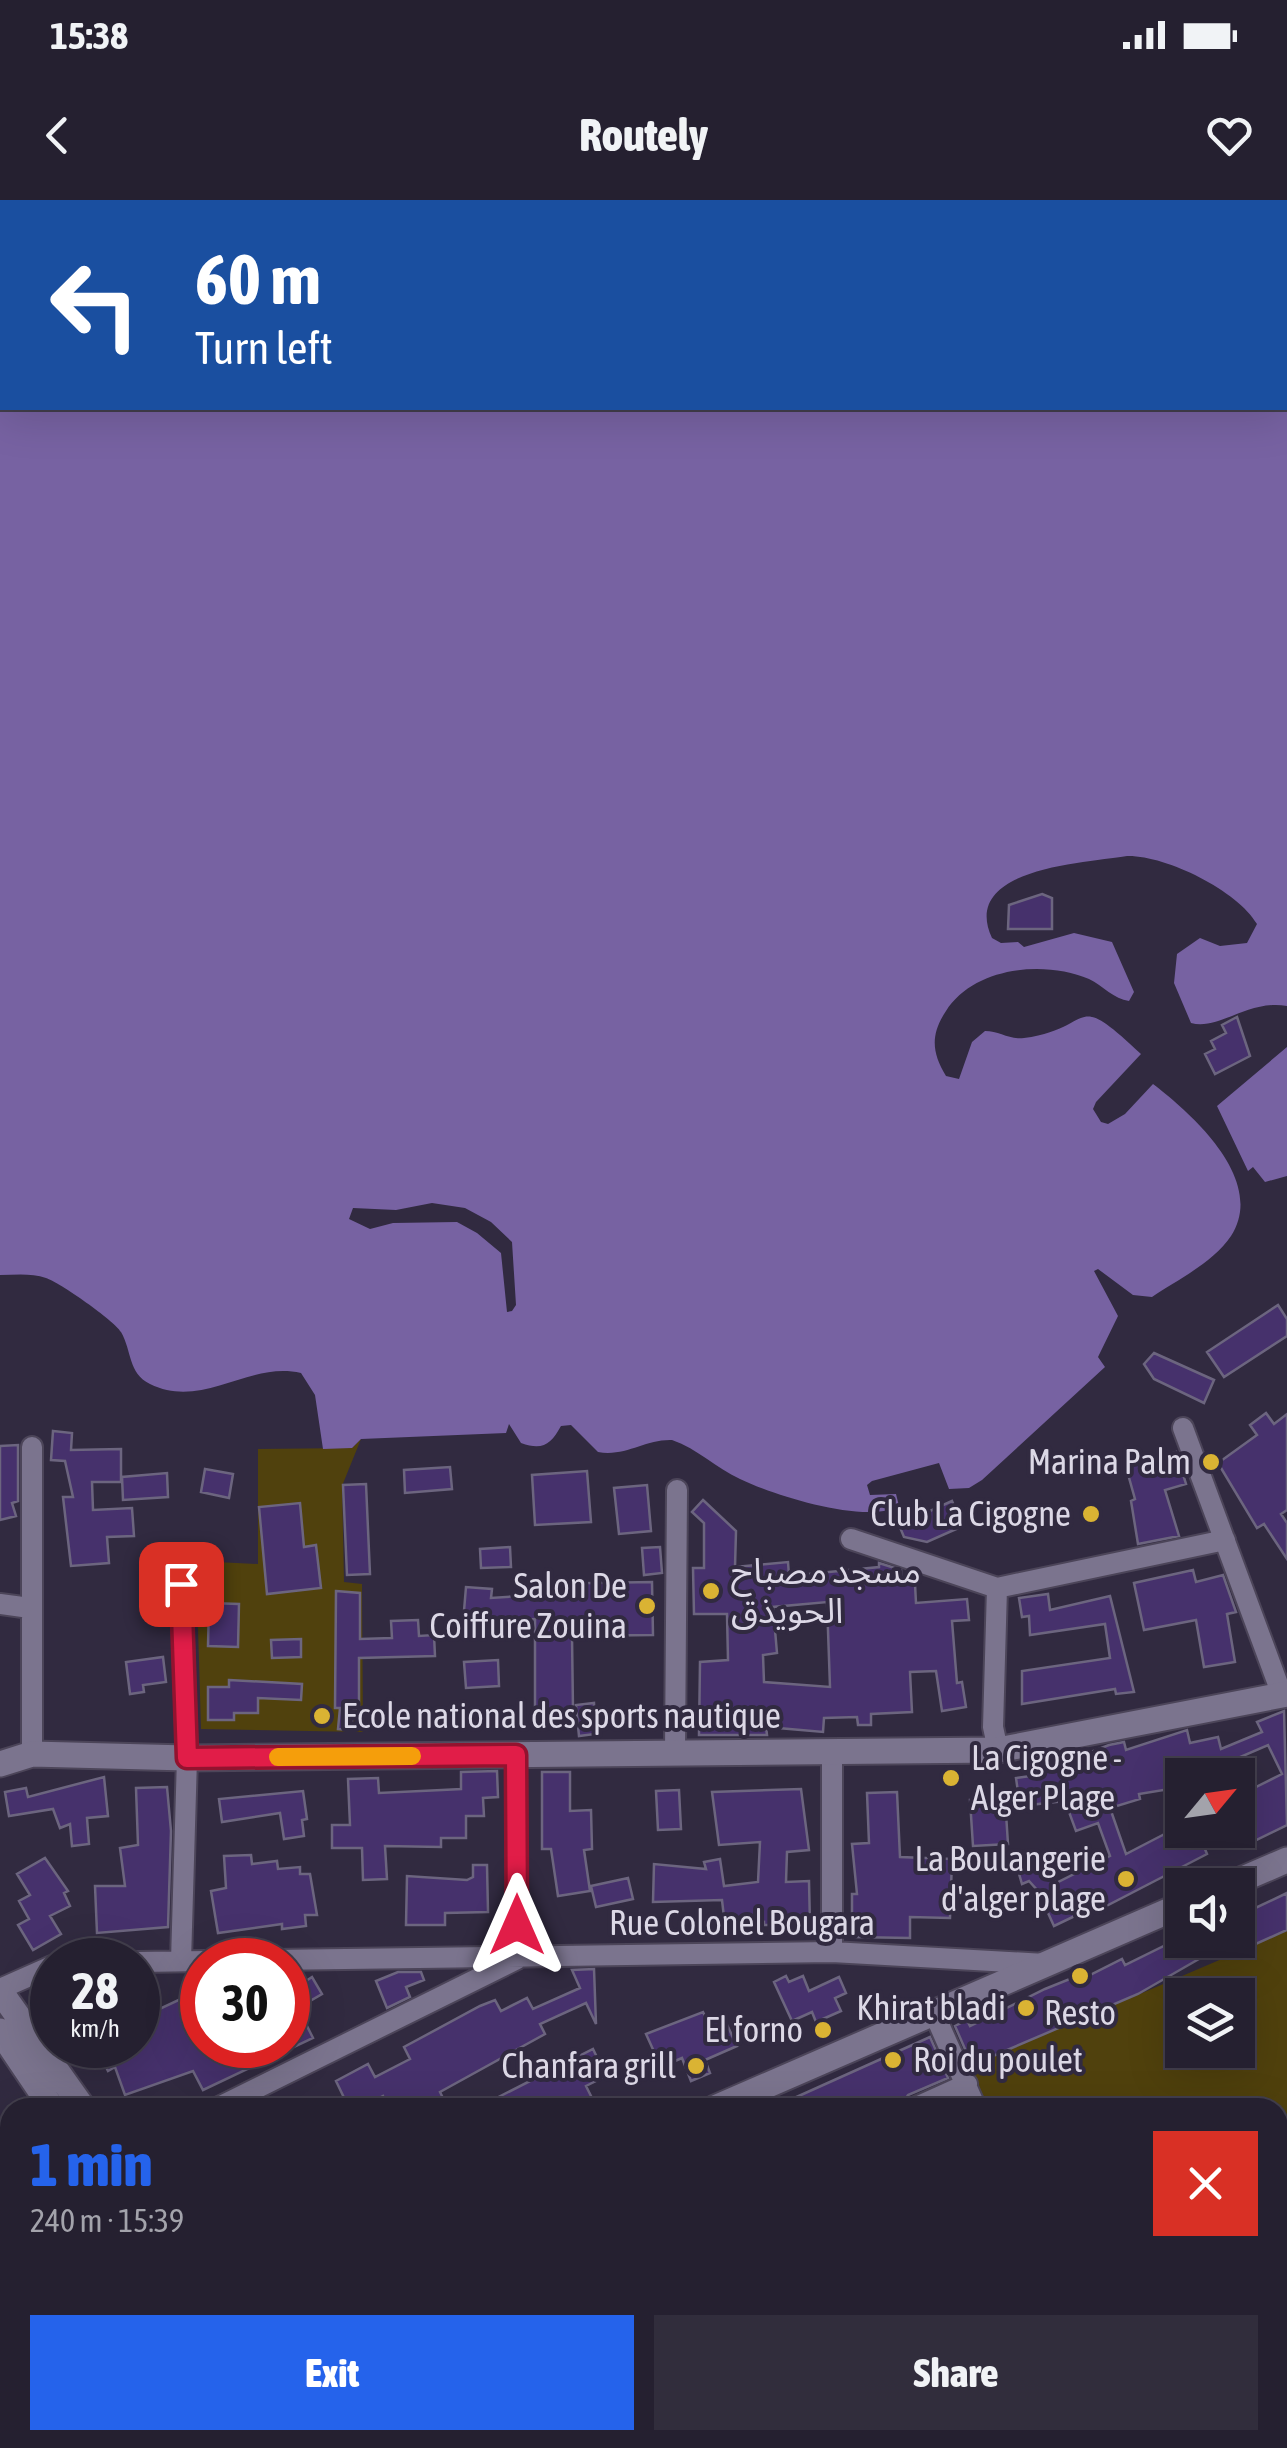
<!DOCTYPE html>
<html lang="en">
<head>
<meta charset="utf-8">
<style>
	body { margin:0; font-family:"Asap Condensed","Noto Sans Arabic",sans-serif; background:#312d3c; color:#f1f3f6; height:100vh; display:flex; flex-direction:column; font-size:38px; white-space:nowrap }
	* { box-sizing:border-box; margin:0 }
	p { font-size:32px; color:#a3a3ab }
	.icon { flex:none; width:55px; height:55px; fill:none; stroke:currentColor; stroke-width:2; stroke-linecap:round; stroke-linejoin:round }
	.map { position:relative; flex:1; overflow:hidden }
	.sheet { position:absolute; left:0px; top:1898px; width:1288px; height:352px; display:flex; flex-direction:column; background:#252030; border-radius:30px 30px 0 0; box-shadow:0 10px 40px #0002,0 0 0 2px #423e4c }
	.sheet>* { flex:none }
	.guide { position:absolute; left:0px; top:0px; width:1288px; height:210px; box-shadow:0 10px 40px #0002,0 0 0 2px #423e4c; background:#1a4fa0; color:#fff; overflow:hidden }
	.needle { width:65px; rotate:61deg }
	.tools { position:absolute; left:1165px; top:1558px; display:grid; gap:20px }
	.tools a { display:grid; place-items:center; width:90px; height:90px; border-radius:0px; background:#252030; box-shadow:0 10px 40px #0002,0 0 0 2px #423e4c; font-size:50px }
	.speed { position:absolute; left:30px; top:1738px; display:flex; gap:20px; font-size:50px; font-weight:700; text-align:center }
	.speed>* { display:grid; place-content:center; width:130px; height:130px; border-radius:50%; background:#252030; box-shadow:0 10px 40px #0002,0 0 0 2px #423e4c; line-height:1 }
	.speed small { font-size:25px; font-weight:400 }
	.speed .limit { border:15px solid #d22; background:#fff; color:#111 }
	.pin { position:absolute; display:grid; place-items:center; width:85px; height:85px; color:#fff; margin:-42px; border-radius:20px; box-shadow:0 5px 15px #0006 }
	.me { position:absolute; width:110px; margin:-55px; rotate:0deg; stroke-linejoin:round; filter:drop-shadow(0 0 8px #0008) }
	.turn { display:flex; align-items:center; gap:35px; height:210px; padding:0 30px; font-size:45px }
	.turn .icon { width:130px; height:130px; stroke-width:2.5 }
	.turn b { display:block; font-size:70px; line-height:85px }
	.round { display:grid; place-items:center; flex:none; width:105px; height:105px; border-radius:0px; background:#312d3c }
	.summary { display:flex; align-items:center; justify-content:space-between; height:170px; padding:0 30px }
	h1 { font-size:60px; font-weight:800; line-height:75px; color:#2563eb }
	.cta { display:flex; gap:20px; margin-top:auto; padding:20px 30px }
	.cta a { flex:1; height:115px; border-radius:0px; background:#2563eb; color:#fff; font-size:40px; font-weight:800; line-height:115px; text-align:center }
	.cta a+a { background:#312d3c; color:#f1f3f6 }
	.status { display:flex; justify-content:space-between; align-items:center; height:70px; padding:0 50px; background:#252030; direction:ltr }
	.status svg { height:28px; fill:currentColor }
	header { display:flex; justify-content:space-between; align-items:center; height:130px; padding:0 30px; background:#252030; font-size:45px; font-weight:800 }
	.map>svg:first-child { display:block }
	.green { fill:#50410d; fill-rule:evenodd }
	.water { fill:#7762a2; fill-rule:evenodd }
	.pier { fill:#312a40 }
	.building { fill:#46316c; stroke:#6c657f; stroke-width:2.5; fill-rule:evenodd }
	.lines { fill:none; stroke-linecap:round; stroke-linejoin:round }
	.street-casing { stroke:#4c4559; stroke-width:24 }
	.secondary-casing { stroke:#4c4559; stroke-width:29 }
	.street { stroke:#7b748e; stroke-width:20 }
	.secondary { stroke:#7b748e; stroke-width:25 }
	.route-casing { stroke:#92132f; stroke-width:25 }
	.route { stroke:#e11d48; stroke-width:18 }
	.slow { stroke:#f59e0b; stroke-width:18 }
	.poi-dot { fill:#dab333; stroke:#312a40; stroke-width:4 }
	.labels { text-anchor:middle; stroke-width:8; stroke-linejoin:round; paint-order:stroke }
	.poi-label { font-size:35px; fill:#dcd8e6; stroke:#312a40; text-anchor:end }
	.street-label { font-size:35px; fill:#dcd8e6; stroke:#312a40 }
</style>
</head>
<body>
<div class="status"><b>15:38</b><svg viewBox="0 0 49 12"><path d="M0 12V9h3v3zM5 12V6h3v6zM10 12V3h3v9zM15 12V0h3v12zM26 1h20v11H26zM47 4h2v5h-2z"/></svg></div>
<header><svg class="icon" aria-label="back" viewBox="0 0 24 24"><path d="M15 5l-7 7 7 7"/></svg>Routely<svg class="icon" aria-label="heart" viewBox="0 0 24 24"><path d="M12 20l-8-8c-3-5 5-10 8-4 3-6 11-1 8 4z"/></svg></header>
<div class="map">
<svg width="1287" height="2248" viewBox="0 0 1287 2248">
	<rect width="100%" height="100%" fill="#312a40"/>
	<path class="green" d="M 361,1239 L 342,1286 L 344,1382 L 362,1384 L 363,1532 L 201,1529 L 196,1361 L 258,1364 L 258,1249 L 352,1248 Z
		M 1287,1731 L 1287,2248 L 1138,2248 L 1135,2240 L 1278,2240 L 1278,1908 L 985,1907 L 967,1868 ZM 1182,1795 L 1238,1795 L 1238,1850 L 1182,1850 Z"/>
	<path class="water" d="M 0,0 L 1287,0 L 1287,806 C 1249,799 1218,831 1191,823 L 1174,783 L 1177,754 L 1200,738 L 1220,746 L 1247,743 L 1257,724 C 1237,690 1165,655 1127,656 C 1087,663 959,667 992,738 L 1001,743 L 1018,742 L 1024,747 L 1074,733 L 1112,742 L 1134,792 L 1129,801 C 1114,799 1103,786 1089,779 C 1044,760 974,767 946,811 C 930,835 932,853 946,876 L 959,879 L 972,842 L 985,831 C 999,831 1010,840 1024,838 C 1097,828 1070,787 1141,854 L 1096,902 L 1093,909 L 1101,922 L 1108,924 L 1125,914 L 1153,884 C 1192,914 1267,980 1231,1036 C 1214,1062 1177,1080 1152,1097 L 1133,1095 L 1098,1069 L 1094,1071 L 1118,1116 L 1098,1157 L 1105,1167 L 982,1280 L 969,1288 L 949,1289 L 939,1263 L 872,1281 L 867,1285 L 870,1295 L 896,1294 L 899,1306 C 866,1325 773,1295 740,1279 C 716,1268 698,1249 672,1240 C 645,1239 626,1257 598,1252 L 571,1225 L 561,1226 C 551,1244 543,1251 521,1243 L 509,1224 L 506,1233 L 361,1239 L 352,1248 L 323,1249 L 315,1195 L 301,1173 C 247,1161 203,1210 150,1184 C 128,1173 132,1151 121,1132 C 115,1121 59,1082 46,1078 C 32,1073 15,1075 0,1075 ZM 2,2 L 1285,2 L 1285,208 L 2,208 Z
		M 1287,847 L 1287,976 L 1265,982 L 1253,967 L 1248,971 L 1217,906 Z"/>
	<path class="pier" d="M 432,1003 L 465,1008 L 491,1022 L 512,1042 L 516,1105 L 512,1111 L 507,1112 L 501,1053 L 477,1033 L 457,1022 L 393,1023 L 370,1029 L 349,1019 L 353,1008 L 396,1010 Z"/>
	<path class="building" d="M 1042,694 L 1052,698 L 1052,729 L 1008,729 L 1009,705 Z
		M 1237,817 L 1250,856 L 1215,874 L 1205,854 L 1215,849 L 1211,841 L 1226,833 L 1222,825 Z
		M 1278,1105 L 1287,1119 L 1287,1136 L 1224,1177 L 1207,1152 Z
		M 1154,1153 L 1214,1180 L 1204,1203 L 1154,1179 L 1144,1164 Z
		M 1266,1213 L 1274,1224 L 1287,1214 L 1287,1310 L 1281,1314 L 1287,1323 L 1287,1359 L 1264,1324 L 1257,1328 L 1218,1263 L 1257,1235 L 1250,1225 Z
		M 53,1231 L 72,1233 L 71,1250 L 121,1249 L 121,1282 L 92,1282 L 93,1310 L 132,1308 L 134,1336 L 107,1337 L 109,1363 L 71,1366 L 63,1297 L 73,1297 L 65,1261 L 51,1260 Z
		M 18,1245 L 18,1301 L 12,1303 L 16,1316 L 0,1320 L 0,1246 Z
		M 1176,1252 L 1186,1284 L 1165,1290 L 1179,1336 L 1138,1344 L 1131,1301 L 1135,1299 L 1126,1267 Z
		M 450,1267 L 452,1289 L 405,1293 L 404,1270 Z
		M 205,1269 L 233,1274 L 229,1298 L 201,1292 Z
		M 587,1271 L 591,1322 L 535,1325 L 532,1275 Z
		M 167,1273 L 168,1297 L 123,1300 L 122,1277 Z
		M 366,1284 L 370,1374 L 347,1375 L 343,1285 Z
		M 647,1285 L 651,1331 L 619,1334 L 614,1288 Z
		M 703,1300 L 736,1331 L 735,1367 L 788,1362 L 789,1376 L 879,1367 L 879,1363 L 901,1370 L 901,1384 L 915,1384 L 916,1403 L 967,1399 L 969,1420 L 952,1421 L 957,1483 L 962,1482 L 966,1507 L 942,1511 L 936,1471 L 910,1472 L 912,1512 L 871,1514 L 871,1525 L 858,1525 L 857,1517 L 824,1518 L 823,1532 L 766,1527 L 767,1535 L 699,1535 L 700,1462 L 728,1460 L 727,1414 L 694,1414 L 693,1368 L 704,1368 L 704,1323 L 692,1312 ZM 827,1402 L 830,1487 L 764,1482 L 763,1455 L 777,1453 L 773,1407 Z
		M 952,1301 L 963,1326 L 927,1342 L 904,1337 L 899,1325 Z
		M 300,1303 L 304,1347 L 316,1345 L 321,1388 L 267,1394 L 259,1307 Z
		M 510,1347 L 511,1367 L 481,1368 L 480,1349 Z
		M 660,1347 L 662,1373 L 644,1375 L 642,1348 Z
		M 1193,1370 L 1196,1382 L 1223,1375 L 1236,1412 L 1227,1414 L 1235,1462 L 1204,1467 L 1196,1420 L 1144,1430 L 1134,1383 Z
		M 652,1382 L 653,1435 L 572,1436 L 573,1510 L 535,1510 L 535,1419 L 463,1423 L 466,1387 L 492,1389 L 491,1398 L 534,1395 L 534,1384 Z
		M 336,1391 L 360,1393 L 360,1439 L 392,1438 L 391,1421 L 418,1420 L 419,1436 L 434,1435 L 435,1456 L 359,1458 L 359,1509 L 354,1509 L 351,1530 L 338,1529 L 340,1508 L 335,1508 Z
		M 1048,1394 L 1050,1410 L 1110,1396 L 1134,1492 L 1116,1494 L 1115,1489 L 1022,1504 L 1022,1471 L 1110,1458 L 1105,1424 L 1030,1435 L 1029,1416 L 1022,1417 L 1019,1398 Z
		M 209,1403 L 239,1404 L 238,1447 L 208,1446 Z
		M 301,1439 L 301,1457 L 272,1458 L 271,1440 Z
		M 163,1457 L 166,1482 L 143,1485 L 144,1492 L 130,1494 L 126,1462 Z
		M 498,1460 L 499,1486 L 466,1488 L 464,1462 Z
		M 229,1480 L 302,1484 L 301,1500 L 258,1498 L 258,1513 L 234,1513 L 234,1520 L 208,1520 L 208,1487 L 229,1487 Z
		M 594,1503 L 595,1534 L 579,1536 L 576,1505 Z
		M 1284,1511 L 1287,1625 L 1244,1646 L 1238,1632 L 1238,1615 L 1247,1610 L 1240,1595 L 1282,1574 L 1268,1545 L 1224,1564 L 1226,1569 L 1182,1575 L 1182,1587 L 1139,1594 L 1140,1599 L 1110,1608 L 1126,1654 L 1182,1625 L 1182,1630 L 1197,1630 L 1207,1654 L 1083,1718 L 1081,1713 L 1054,1726 L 1038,1691 L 1029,1681 L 1022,1684 L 1017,1667 L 1042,1655 L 1056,1683 L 1110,1656 L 1098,1623 L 1076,1631 L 1065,1601 L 1020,1606 L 1016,1578 L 1038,1575 L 1035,1563 L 1055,1557 L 1057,1565 L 1109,1545 L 1124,1542 L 1126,1550 L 1187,1530 L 1190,1543 L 1218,1537 L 1221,1549 L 1262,1532 L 1257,1522 Z
		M 497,1571 L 498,1597 L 483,1598 L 484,1616 L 466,1616 L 466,1638 L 441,1638 L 441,1647 L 385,1646 L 387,1679 L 363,1680 L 362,1648 L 332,1648 L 332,1625 L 350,1625 L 348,1579 L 378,1578 L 379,1593 L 442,1590 L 461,1589 L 461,1572 Z
		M 542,1572 L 570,1572 L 570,1611 L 591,1610 L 592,1649 L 584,1650 L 590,1691 L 558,1696 L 551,1649 L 542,1649 Z
		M 104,1577 L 108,1616 L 87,1618 L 89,1644 L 72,1646 L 70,1624 L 60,1628 L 53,1609 L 9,1616 L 5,1592 L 26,1588 L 28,1597 Z
		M 167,1587 L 171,1631 L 168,1727 L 97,1733 L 95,1686 L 125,1686 L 120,1648 L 138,1645 L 136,1588 Z
		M 801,1589 L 809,1650 L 787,1652 L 786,1682 L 809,1681 L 810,1725 L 764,1725 L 764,1722 L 725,1726 L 722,1700 L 653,1702 L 654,1664 L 706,1669 L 704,1662 L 720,1659 L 724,1686 L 758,1682 L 760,1642 L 719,1645 L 712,1592 Z
		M 679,1590 L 681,1629 L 658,1630 L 656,1591 Z
		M 303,1591 L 307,1619 L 302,1620 L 304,1636 L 284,1639 L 280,1613 L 222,1622 L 219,1599 Z
		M 897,1592 L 900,1657 L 952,1659 L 950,1718 L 910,1717 L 910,1738 L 852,1737 L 852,1694 L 857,1694 L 852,1644 L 869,1643 L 867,1593 Z
		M 1005,1598 L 1008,1644 L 973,1646 L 970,1600 Z
		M 251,1655 L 252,1664 L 277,1661 L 278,1669 L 300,1667 L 300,1674 L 310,1674 L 317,1715 L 305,1715 L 306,1726 L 282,1729 L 282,1724 L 218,1733 L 211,1691 L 226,1688 L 224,1656 Z
		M 45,1658 L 68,1691 L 64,1693 L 70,1706 L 50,1716 L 61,1734 L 33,1750 L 18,1725 L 29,1719 L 19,1701 L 30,1695 L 17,1674 Z
		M 473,1665 L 487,1665 L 488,1712 L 445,1713 L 445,1725 L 406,1725 L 407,1676 L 467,1680 L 473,1677 Z
		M 628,1678 L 633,1699 L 596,1707 L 591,1686 Z
		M 1287,1693 L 1287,1730 L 1238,1752 L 1238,1699 L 1242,1697 L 1249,1711 Z
		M 1176,1740 L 1232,1740 L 1138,1794 L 972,1865 L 955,1826 L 967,1820 L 970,1826 L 1045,1789 L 1082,1774 L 1084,1778 L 1122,1759 L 1125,1765 Z
		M 594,1769 L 596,1824 L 586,1803 L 540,1824 L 545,1834 L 440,1892 L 448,1908 L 389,1908 L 383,1896 L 361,1908 L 349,1908 L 336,1881 L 368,1864 L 375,1877 L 410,1859 L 404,1847 L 480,1806 L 495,1800 L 501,1811 L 527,1798 L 533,1809 L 580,1788 L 572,1770 Z
		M 398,1772 L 421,1772 L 424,1780 L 406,1787 L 410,1797 L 387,1808 L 376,1781 Z
		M 297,1773 L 303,1783 L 312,1777 L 322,1794 L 298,1808 L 313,1838 L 203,1890 L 193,1871 L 125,1895 L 115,1867 L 108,1871 L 95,1845 L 138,1845 L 138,1819 L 202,1789 L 202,1845 L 288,1845 L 288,1774 Z
		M 786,1776 L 789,1782 L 803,1776 L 809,1791 L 839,1777 L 846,1793 L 835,1798 L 841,1811 L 816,1822 L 812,1812 L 792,1821 L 774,1782 Z
		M 703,1812 L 707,1820 L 722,1814 L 737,1846 L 705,1860 L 710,1873 L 691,1881 L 682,1858 L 661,1867 L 646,1834 Z
		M 930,1837 L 948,1878 L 908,1895 L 900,1908 L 772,1908 Z
		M 593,1849 L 606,1876 L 586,1886 L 597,1908 L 477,1908 Z"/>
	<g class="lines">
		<defs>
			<path id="street" d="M 1183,1228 L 1282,1495
				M 32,1247 L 32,1554
				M 851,1339 L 997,1388 L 1225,1340
				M 997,1388 L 993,1527 L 998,1550
				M 0,1404 L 30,1408
				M 675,1553 L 677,1290
				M 832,1752 L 832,1552
				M 181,1761 L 187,1558 L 181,1384
				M 138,1762 L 832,1752 L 1045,1764
				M 0,1789 L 52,1766
				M 934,1813 L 976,1908
				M 217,1908 L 517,1759 L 516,1555
				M 914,1908 L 967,1884
				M 0,2005 L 10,2000
				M 81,2240 L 84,2248
				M 260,2240 L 264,2248
				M 297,2240 L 301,2248
				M 481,2240 L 486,2248
				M 617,2240 L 620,2248
				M 862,2240 L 866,2248
				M 1125,2240 L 1129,2248
				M 444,2248 L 462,2240
				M 662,2248 L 679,2240
				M 909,2248 L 927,2240"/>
			<path id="secondary" d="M 0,1564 L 32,1554 L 187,1558 L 998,1550 L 1287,1494
				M 1229,1685 L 1287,1660
				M 0,1791 L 83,1908
				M 0,1831 L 52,1908
				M 715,1908 L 1182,1705
				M 0,2222 L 10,2218"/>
		</defs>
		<use href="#street" class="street-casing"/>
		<use href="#secondary" class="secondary-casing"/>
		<use href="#street" class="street"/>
		<use href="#secondary" class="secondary"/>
	</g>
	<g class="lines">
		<defs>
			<path id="route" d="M 181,1384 L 187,1558 L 516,1555 L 517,1725"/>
		</defs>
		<use href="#route" class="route-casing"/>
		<use href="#route" class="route"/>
		<path class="slow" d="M 278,1557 L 412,1556"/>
	</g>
	<g class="poi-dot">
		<circle cx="1211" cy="1262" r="10"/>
		<circle cx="1091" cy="1314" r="10"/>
		<circle cx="711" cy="1391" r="10"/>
		<circle cx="647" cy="1406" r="10"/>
		<circle cx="322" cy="1516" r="10"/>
		<circle cx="951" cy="1578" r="10"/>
		<circle cx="1126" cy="1679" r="10"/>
		<circle cx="1080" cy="1776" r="10"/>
		<circle cx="1026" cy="1808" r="10"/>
		<circle cx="823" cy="1830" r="10"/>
		<circle cx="893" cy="1860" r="10"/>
		<circle cx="696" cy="1866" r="10"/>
	</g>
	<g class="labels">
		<g class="poi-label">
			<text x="1191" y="1274">Marina Palm</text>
			<text x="1071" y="1326">Club La Cigogne</text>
			<text x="731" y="1383" text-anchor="start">مسجد مصباح<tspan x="731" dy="40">الحويذق</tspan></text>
			<text x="627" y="1398">Salon De<tspan x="627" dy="40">Coiffure Zouina</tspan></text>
			<text x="342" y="1528" text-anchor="start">Ecole national des sports nautique</text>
			<text x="971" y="1570" text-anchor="start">La Cigogne -<tspan x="971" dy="40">Alger Plage</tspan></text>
			<text x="1106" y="1671">La Boulangerie<tspan x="1106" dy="40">d'alger plage</tspan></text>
			<text x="1006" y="1820">Khirat bladi</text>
			<text x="1080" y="1825" text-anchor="middle">Resto</text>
			<text x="803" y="1842">El forno</text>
			<text x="913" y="1872" text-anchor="start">Roi du poulet</text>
			<text x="676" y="1878">Chanfara grill</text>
		</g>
		<g class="street-label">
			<text x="742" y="1735">Rue Colonel Bougara</text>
		</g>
	</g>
</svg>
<div class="tools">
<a><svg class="needle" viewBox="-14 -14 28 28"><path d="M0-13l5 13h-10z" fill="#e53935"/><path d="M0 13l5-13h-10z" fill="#a3a3ab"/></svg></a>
<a><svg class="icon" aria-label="sound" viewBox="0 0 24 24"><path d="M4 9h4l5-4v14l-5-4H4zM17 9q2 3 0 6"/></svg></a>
<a><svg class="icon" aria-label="layers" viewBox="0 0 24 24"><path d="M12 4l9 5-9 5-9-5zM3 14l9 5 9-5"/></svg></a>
</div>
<div class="speed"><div>28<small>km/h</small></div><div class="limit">30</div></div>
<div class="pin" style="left:181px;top:1384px;background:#d93025"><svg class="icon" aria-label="arrive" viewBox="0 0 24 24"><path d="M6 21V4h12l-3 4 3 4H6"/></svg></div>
<svg class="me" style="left:517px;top:1725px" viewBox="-20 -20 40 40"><path d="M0-17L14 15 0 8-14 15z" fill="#e11d48" stroke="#fff" stroke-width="4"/></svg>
<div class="guide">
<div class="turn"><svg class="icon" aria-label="left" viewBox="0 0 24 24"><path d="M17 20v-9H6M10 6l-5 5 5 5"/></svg><div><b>60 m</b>Turn left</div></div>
</div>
<section class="sheet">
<div class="summary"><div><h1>1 min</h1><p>240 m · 15:39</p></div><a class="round" style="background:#d93025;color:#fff"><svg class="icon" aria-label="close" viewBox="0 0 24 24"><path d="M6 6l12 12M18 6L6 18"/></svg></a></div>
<div class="cta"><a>Exit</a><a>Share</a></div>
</section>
</div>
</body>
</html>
